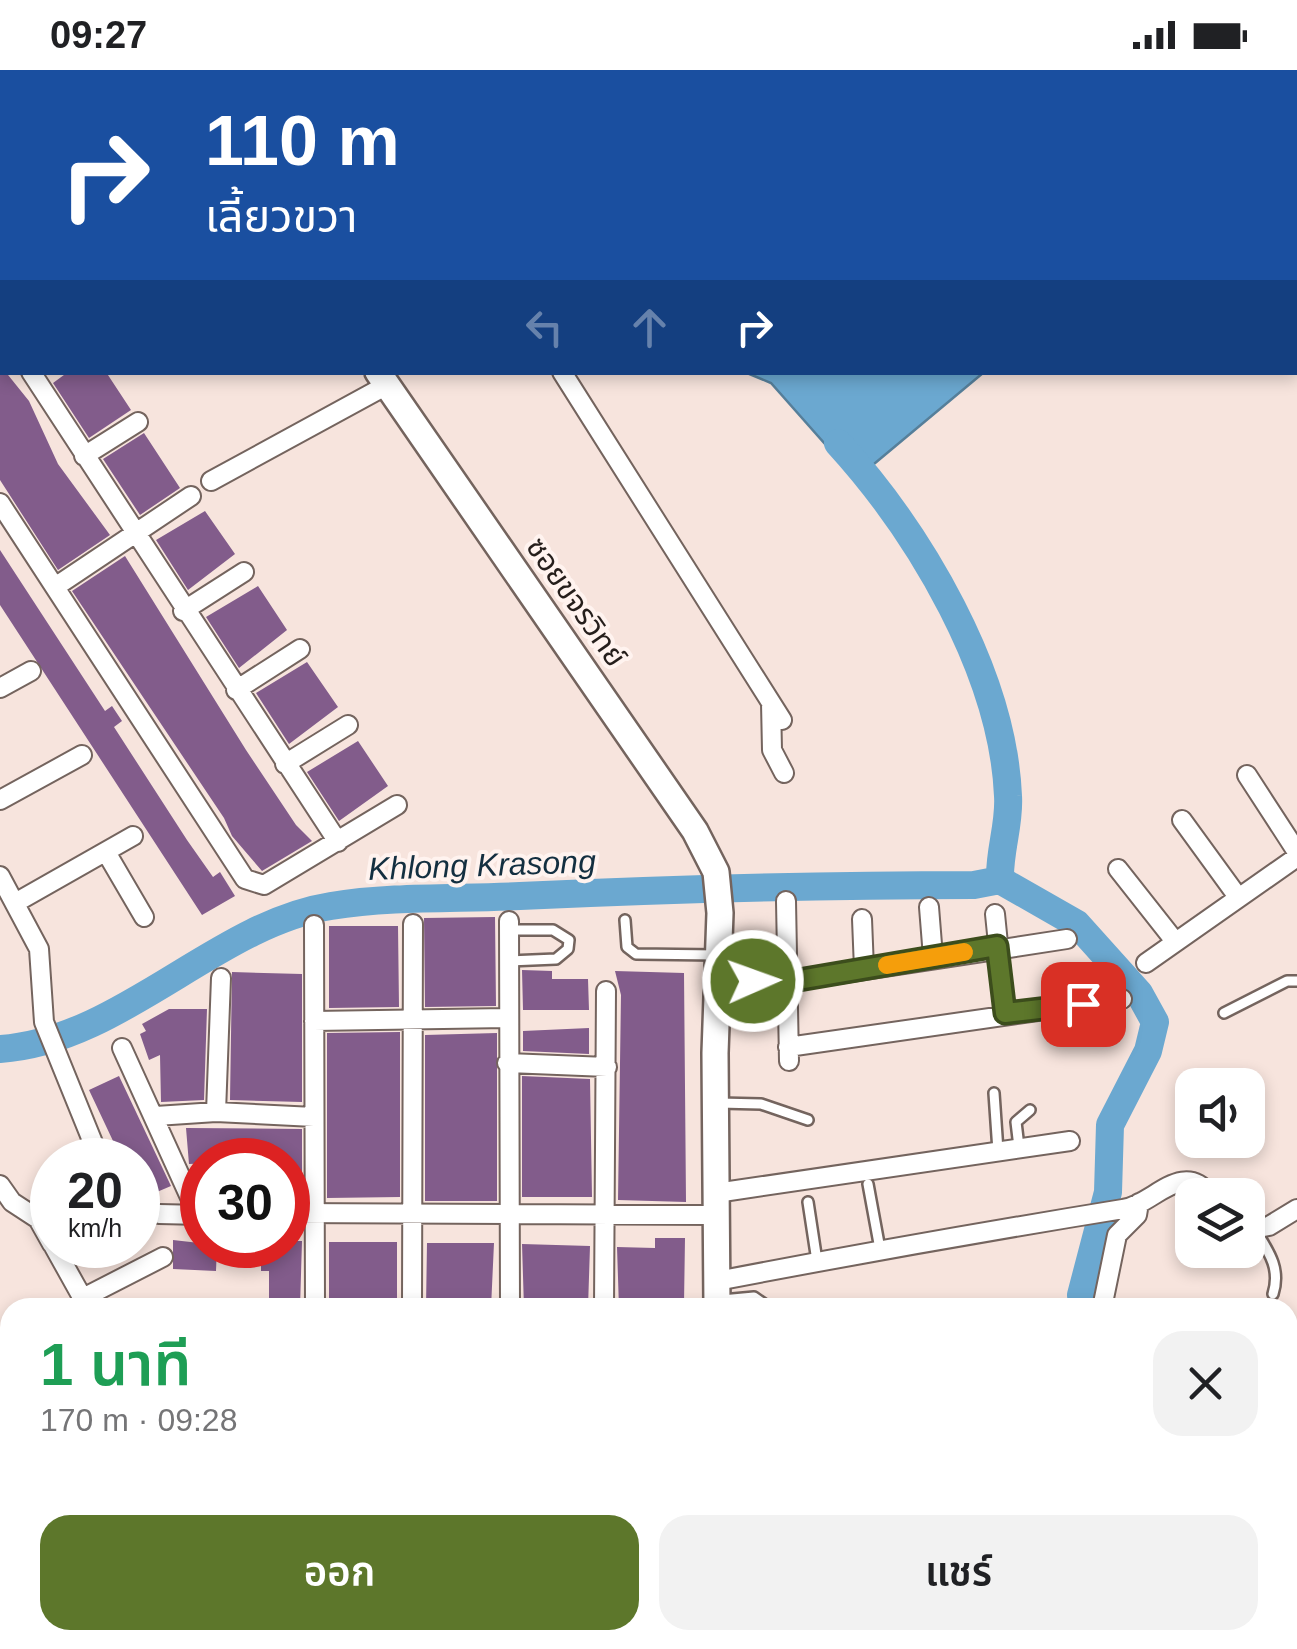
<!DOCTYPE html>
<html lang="th">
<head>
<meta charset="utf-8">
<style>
	body { margin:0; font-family:Helvetica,"Noto Sans Thai",sans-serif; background:#f2f2f2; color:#202124; height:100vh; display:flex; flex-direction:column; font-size:38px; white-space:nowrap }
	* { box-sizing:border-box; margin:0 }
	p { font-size:32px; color:#757577 }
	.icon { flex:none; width:55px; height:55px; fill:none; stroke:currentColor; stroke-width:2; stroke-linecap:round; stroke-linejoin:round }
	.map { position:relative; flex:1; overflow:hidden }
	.drawer { position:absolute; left:0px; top:1228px; width:1298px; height:352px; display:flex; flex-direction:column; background:#fff; border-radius:30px 30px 0 0; box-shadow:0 5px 15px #0003 }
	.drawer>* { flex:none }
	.guide { position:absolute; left:0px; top:0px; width:1298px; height:305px; box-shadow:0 5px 15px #0003; background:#1a4fa0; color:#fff; overflow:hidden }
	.tools { position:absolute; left:1175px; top:998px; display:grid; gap:20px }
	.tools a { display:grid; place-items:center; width:90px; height:90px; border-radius:20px; background:#fff; box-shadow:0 5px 15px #0003; font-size:50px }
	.speed { position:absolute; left:30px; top:1068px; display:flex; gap:20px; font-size:50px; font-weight:700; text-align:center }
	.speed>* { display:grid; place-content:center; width:130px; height:130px; border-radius:50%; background:#fff; box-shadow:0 5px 15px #0003; line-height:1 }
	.speed small { font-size:25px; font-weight:400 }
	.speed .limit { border:15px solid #d22; background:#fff; color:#111 }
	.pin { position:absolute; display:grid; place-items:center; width:85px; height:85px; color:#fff; margin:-42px; border-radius:20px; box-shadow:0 5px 15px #0006 }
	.me { position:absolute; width:110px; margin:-55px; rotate:88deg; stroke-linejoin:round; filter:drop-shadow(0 0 8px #0008) }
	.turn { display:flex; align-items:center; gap:35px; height:210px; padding:0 40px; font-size:45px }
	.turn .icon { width:130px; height:130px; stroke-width:2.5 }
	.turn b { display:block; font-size:70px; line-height:85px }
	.lanes { display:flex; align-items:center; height:95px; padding:0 40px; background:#0003; justify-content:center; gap:50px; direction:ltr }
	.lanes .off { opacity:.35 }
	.round { display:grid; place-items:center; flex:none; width:105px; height:105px; border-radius:30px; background:#f2f2f2 }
	.headline { display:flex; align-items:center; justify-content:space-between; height:170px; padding:0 40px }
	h1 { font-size:60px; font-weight:600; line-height:75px; color:#1e9e55 }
	.primary-button { display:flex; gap:20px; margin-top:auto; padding:20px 40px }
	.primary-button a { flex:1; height:115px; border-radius:30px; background:#5d772b; color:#fff; font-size:40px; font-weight:600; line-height:115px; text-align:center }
	.primary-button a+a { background:#f2f2f2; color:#202124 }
	.status { display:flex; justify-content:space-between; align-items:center; height:70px; padding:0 50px; background:#fff; direction:ltr }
	.status svg { height:28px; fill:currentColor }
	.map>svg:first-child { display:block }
	.water { fill:#6ba8d0; stroke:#567f9a; stroke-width:2.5 }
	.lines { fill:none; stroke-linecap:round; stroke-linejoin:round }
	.river { stroke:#6ba8d0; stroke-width:28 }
	.building { fill:#825c8b }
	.lane-casing { stroke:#74645e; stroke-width:14 }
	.street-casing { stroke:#74645e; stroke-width:22 }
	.secondary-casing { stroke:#74645e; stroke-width:30 }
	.lane { stroke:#fff; stroke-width:9 }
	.street { stroke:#fff; stroke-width:18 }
	.secondary { stroke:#fff; stroke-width:25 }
	.route-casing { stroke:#3c4d1c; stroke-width:25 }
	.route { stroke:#5d772b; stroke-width:18 }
	.slow { stroke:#f59e0b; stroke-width:18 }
	.labels { text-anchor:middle; stroke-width:8; stroke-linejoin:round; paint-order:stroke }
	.street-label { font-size:30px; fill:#251e1b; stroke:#fff3ef }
	.water-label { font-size:32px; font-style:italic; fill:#132f40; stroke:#fff3ef }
</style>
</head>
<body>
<div class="status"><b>09:27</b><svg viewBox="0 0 49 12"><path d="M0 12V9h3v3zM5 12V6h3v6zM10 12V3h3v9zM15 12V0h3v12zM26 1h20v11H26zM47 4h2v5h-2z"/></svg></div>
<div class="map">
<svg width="1297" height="1579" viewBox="0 0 1297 1579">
	<rect width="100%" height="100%" fill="#f7e4dd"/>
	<path class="water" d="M 494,0 L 1297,0 L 1297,59 L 1295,2 Z
		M 747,303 L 983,303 L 856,409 L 771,313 Z"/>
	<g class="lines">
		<path class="river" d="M 838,373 C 920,463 1003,603 1008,726 C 1010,754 999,781 1000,810 L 1077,854 L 1139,923 L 1155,952 L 1148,981 L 1110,1055 L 1108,1122 L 1081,1225 L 1083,1238
			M 0,979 C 121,971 216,854 331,836 C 392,826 458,829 520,826 C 671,819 822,815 974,815 L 1000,810
			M 1288,1503 L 1297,1511"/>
	</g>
	<path class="building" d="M 0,295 L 29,331 L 58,394 L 110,465 L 58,500 L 0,410 Z
		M 68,302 L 106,302 L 131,340 L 89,368 L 53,313 Z
		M 144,363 L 180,418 L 140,445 L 103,389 Z
		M 205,441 L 235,484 L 188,520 L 156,470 Z
		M 0,480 L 105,641 L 112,636 L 122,651 L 114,657 L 187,770 L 213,807 L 220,802 L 235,826 L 202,845 L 0,535 Z
		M 125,486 L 246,680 L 296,755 L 312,771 L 262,801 L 232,766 L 224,748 L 72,521 Z
		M 258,516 L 287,560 L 239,598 L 206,547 Z
		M 307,592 L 338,637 L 289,674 L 256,623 Z
		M 358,671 L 388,716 L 339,751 L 307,702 Z
		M 495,847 L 496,936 L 425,937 L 424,848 Z
		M 329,856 L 398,856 L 399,937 L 329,938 Z
		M 522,900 L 552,901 L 552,909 L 588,909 L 589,940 L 523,940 Z
		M 615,901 L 684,903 L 686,1132 L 618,1130 L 621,925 Z
		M 232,902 L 302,904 L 302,1032 L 230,1030 Z
		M 169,939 L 207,939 L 204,1030 L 161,1032 L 160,985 L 149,990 L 140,964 L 146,961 L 142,954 Z
		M 589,958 L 589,984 L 523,981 L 523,961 Z
		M 400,962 L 400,1127 L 327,1128 L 327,963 Z
		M 497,963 L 497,1131 L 425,1131 L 425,965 Z
		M 119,1006 L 171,1116 L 138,1130 L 138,1090 L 122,1090 L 89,1020 Z
		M 522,1006 L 590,1009 L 592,1127 L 522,1127 Z
		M 186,1058 L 302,1059 L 302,1127 L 288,1127 L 288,1090 L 189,1094 Z
		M 655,1168 L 685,1168 L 684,1234 L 619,1238 L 617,1177 L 655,1178 Z
		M 173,1170 L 217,1175 L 216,1201 L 173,1199 Z
		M 288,1171 L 302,1171 L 300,1238 L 269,1238 L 269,1201 L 261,1201 L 261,1175 L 288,1175 Z
		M 329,1172 L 397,1172 L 397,1238 L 329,1238 Z
		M 427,1173 L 494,1173 L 491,1238 L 426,1238 Z
		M 522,1174 L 590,1176 L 588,1238 L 524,1238 Z"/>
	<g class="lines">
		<defs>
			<path id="lane" d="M 160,0 L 161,2
				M 218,2 L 221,0
				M 625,850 L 627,877 L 636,884 L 717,885
				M 509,891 L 556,889 L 568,879 L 569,870 L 553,860 L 509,860
				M 1224,943 L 1287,911 L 1297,911
				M 994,1023 L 998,1081
				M 719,1033 L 761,1034 L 808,1050
				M 1019,1077 L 1016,1052 L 1030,1040
				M 868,1114 L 880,1179
				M 808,1132 L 817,1191
				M 1256,1161 C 1269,1182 1281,1199 1273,1224
				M 722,1230 L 754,1227 L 770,1238
				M 416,1570 L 422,1579
				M 649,1570 L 651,1579
				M 693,1570 L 695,1579
				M 367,1575 L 381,1570
				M 772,1579 L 785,1570"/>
			<path id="street" d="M 0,228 L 2,226
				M 0,255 L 2,259
				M 31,302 L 338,772
				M 562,302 L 782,650
				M 84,386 L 138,352
				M 211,411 L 387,315
				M 0,433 L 245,809 L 264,815 L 397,735
				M 55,517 L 191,426
				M 183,541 L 244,502
				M 0,618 L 31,601
				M 236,620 L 300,579
				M 771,633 L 772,680 L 784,703
				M 285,694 L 348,655
				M 1247,705 L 1297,782
				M 0,730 L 82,685
				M 1182,750 L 1238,827
				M 106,782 L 144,847
				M 1118,799 L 1174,870
				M 0,806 L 39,879 L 44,952 L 100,1090
				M 786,831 L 789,991
				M 15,833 L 133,766
				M 929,837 L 933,887
				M 995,844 L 1005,943
				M 862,849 L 864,899
				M 509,851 L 510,1238
				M 314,855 L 315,1238
				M 1146,893 L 1297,787
				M 719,911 L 787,912 L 1067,869
				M 314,951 L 507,948
				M 788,977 L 1122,929
				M 122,978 L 198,1145
				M 507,993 L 607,997
				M 216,1042 L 221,908
				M 156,1046 L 216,1042 L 314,1047
				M 0,1115 L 12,1132 L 38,1149 L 52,1174
				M 716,1123 L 1070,1071
				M 32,1143 L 52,1128
				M 288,1143 L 716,1145
				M 159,1144 L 202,1145
				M 1248,1160 L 1269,1156 L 1297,1139
				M 53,1175 L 87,1236
				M 717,1211 C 852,1185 988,1161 1123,1139 C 1153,1135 1182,1089 1210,1125
				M 83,1228 L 163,1187
				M 412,1238 L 413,854
				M 604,1238 L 606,921
				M 1102,1238 L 1117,1165 L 1137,1145 L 1139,1133
				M 0,1316 L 10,1333
				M 0,1389 L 10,1383
				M 0,1414 L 10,1432
				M 1288,1484 L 1297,1491
				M 0,1502 L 10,1496
				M 89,1570 L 94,1579
				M 270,1570 L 274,1579
				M 577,1570 L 580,1579
				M 62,1579 L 78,1570"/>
			<path id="secondary" d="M 0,34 L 2,34
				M 378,302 L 695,761 L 716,802 L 720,843 L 715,983 L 717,1238
				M 1009,1570 L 1019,1579
				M 443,1579 L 473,1570"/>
		</defs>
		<use href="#lane" class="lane-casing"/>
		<use href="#street" class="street-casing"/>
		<use href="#secondary" class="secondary-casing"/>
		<use href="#lane" class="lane"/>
		<use href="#street" class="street"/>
		<use href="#secondary" class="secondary"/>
	</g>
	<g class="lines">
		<defs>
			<path id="route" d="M 753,911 L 787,912 L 997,876 L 1005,943 L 1083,934"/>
		</defs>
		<use href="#route" class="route-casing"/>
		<use href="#route" class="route"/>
		<path class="slow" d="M 887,895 L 964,882"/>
	</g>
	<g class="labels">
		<g class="street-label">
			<text transform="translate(576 532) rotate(55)" y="10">ซอยขจรวิทย์</text>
		</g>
		<g class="water-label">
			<text transform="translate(482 795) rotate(-2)" y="11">Khlong Krasong</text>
		</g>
	</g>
</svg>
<div class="tools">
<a><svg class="icon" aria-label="sound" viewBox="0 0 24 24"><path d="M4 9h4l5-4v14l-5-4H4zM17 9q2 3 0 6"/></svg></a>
<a><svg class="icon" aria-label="layers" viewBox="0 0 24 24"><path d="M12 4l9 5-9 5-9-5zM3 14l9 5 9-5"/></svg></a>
</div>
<div class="speed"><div>20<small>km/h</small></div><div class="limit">30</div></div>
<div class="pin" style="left:1083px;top:934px;background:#d93025"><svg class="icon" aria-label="arrive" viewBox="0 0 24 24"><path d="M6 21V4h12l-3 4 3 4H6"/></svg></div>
<svg class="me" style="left:753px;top:911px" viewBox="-20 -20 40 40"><circle r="17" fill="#5d772b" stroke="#fff" stroke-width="3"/><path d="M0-11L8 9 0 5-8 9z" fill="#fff"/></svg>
<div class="guide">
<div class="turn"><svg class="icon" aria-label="right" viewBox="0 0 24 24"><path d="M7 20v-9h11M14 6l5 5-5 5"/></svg><div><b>110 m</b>เลี้ยวขวา</div></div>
<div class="lanes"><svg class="icon off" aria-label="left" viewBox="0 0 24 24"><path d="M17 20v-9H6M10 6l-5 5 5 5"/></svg><svg class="icon off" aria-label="ahead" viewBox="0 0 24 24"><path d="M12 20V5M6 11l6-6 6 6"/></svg><svg class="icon" aria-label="right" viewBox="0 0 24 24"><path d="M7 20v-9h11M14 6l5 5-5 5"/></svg></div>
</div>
<section class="drawer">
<div class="headline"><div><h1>1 นาที</h1><p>170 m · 09:28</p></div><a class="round"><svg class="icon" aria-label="close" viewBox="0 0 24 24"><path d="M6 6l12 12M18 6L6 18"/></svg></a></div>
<div class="primary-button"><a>ออก</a><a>แชร์</a></div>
</section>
</div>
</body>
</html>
